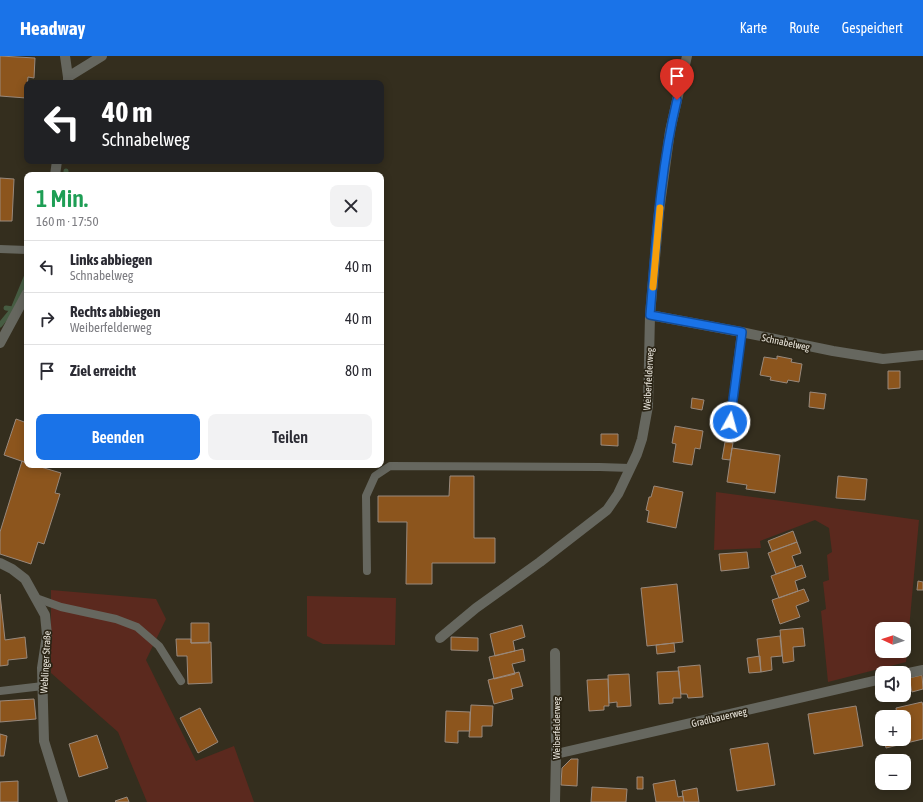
<!DOCTYPE html>
<html lang="de">
<head>
<meta charset="utf-8">
<style>
	body { margin:0; font-family:"Asap Condensed",sans-serif; background:#f2f2f3; color:#2b2b33; height:100vh; display:flex; flex-direction:column; font-size:15px; white-space:nowrap }
	* { box-sizing:border-box; margin:0 }
	p { font-size:13px; color:#7c7c81 }
	.icon { flex:none; width:22px; height:22px; fill:none; stroke:currentColor; stroke-width:2; stroke-linecap:round; stroke-linejoin:round }
	.map { position:relative; flex:1; overflow:hidden }
	.details { position:absolute; left:24px; top:116px; width:360px; height:296px; display:flex; flex-direction:column; background:#fff; border-radius:8px; box-shadow:0 2px 10px #0003 }
	.details>* { flex:none }
	.hud { position:absolute; left:24px; top:24px; width:360px; height:84px; border-radius:8px; box-shadow:0 2px 10px #0003; background:#202124; color:#fff; overflow:hidden }
	.needle { width:26px; rotate:273deg }
	.tools { position:absolute; left:875px; top:566px; display:grid; gap:8px }
	.tools a { display:grid; place-items:center; width:36px; height:36px; border-radius:8px; background:#fff; box-shadow:0 2px 10px #0003; font-size:20px }
	.pin { position:absolute; display:grid; place-items:center; width:34px; height:34px; color:#fff; margin:-41px -17px; border-radius:50% 50% 50% 0; rotate:-45deg; box-shadow:0 0 4px #0007 }
	.pin .icon { rotate:45deg }
	.me { position:absolute; width:44px; margin:-22px; rotate:7deg; stroke-linejoin:round; filter:drop-shadow(0 0 3px #0008) }
	.turn { display:flex; align-items:center; gap:14px; height:84px; padding:0 12px; font-size:18px }
	.turn .icon { width:52px; height:52px; stroke-width:2.5 }
	.turn b { display:block; font-size:28px; line-height:34px }
	.round { display:grid; place-items:center; flex:none; width:42px; height:42px; border-radius:8px; background:#f2f2f3 }
	.summary { display:flex; align-items:center; justify-content:space-between; height:68px; padding:0 12px }
	h1 { font-size:24px; font-weight:600; line-height:30px; color:#1e9e55 }
	.primary-button { display:flex; gap:8px; margin-top:auto; padding:8px 12px }
	.primary-button a { flex:1; height:46px; border-radius:8px; background:#1a73e8; color:#fff; font-size:16px; font-weight:600; line-height:46px; text-align:center }
	.primary-button a+a { background:#f2f2f3; color:#2b2b33 }
	ul { padding:0; list-style:none }
	li { display:flex; align-items:center; gap:12px; height:52px; padding:0 12px; border-top:1px solid #e1e1e2 }
	li div { flex:1 }
	li b { display:block; font-size:15px }
	li em { font-style:normal }
	header { display:flex; align-items:center; gap:24px; box-sizing:border-box; height:56px; padding:0 20px; background:#1a73e8; color:#fff }
	header strong { font-size:19px }
	nav { display:flex; gap:22px; margin-inline-start:auto; font-size:14px }
	.map>svg:first-child { display:block }
	.green { fill:#5b291e; fill-rule:evenodd }
	.lines { fill:none; stroke-linecap:round; stroke-linejoin:round }
	.stream { stroke:#465c42; stroke-width:5 }
	.building { fill:#8c551d; stroke:#99897c }
	.service { stroke:#66675f; stroke-width:8 }
	.minor { stroke:#66675f; stroke-width:10 }
	.route-casing { stroke:#114b97; stroke-width:10 }
	.route { stroke:#1a73e8; stroke-width:7 }
	.slow { stroke:#f59e0b; stroke-width:7 }
	.labels { text-anchor:middle; stroke-width:3.5; stroke-linejoin:round; paint-order:stroke }
	.street-label { font-size:10px; fill:#ebe7dd; stroke:#2a2415 }
</style>
</head>
<body>
<header>
<strong>Headway</strong>
<nav><a>Karte</a><a>Route</a><a>Gespeichert</a></nav>
</header>
<div class="map">
<svg width="923" height="746" viewBox="0 0 923 746">
	<rect width="100%" height="100%" fill="#342e1e"/>
	<path class="green" d="M 716,436 L 919,464 L 906,606 L 828,626 L 821,555 L 826,553 L 823,526 L 829,524 L 827,499 L 832,496 L 829,472 L 815,464 L 760,485 L 761,492 L 714,494 ZM 882,573 L 904,573 L 904,595 L 882,595 Z
		M 51,534 L 156,543 L 166,563 L 146,604 L 196,705 L 234,690 L 254,746 L 147,746 L 118,676 L 51,617 Z
		M 307,540 L 396,542 L 395,589 L 323,588 L 307,580 Z"/>
	<g class="lines">
		<path class="stream" d="M 66,119 L 66,115
			M 6,252 L 13,253 L 27,219
			M 0,269 L 13,253 L 13,254"/>
	</g>
	<path class="building" d="M 0,0 L 35,2 L 34,22 L 28,21 L 26,42 L 0,40 Z
		M 0,122 L 14,123 L 12,165 L 0,165 Z
		M 777,300 L 792,303 L 791,306 L 802,308 L 799,326 L 788,324 L 787,327 L 770,324 L 771,321 L 760,319 L 764,301 L 777,303 Z
		M 888,315 L 900,315 L 900,332 L 888,333 Z
		M 810,336 L 826,338 L 824,353 L 809,351 Z
		M 692,342 L 704,344 L 702,354 L 691,352 Z
		M 16,363 L 27,367 L 27,407 L 4,399 Z
		M 675,370 L 703,375 L 700,393 L 695,392 L 692,409 L 673,406 L 676,388 L 672,387 Z
		M 601,378 L 618,378 L 618,390 L 601,389 Z
		M 725,386 L 733,387 L 730,404 L 722,403 Z
		M 732,392 L 780,399 L 775,437 L 746,433 L 747,429 L 727,426 Z
		M 22,405 L 27,407 L 27,409 L 34,409 L 61,417 L 55,437 L 60,438 L 44,488 L 38,486 L 31,508 L 0,498 L 0,476 Z
		M 450,420 L 474,420 L 474,482 L 495,482 L 495,507 L 432,507 L 432,528 L 406,528 L 407,466 L 378,466 L 378,440 L 449,440 Z
		M 838,420 L 867,423 L 865,444 L 836,442 Z
		M 654,430 L 683,436 L 676,472 L 647,466 L 649,455 L 646,454 L 649,441 L 651,441 Z
		M 793,475 L 797,486 L 772,495 L 768,485 Z
		M 797,486 L 801,497 L 792,500 L 796,511 L 776,518 L 768,497 Z
		M 747,496 L 749,512 L 721,515 L 719,498 Z
		M 802,509 L 806,521 L 795,525 L 798,535 L 779,542 L 771,520 Z
		M 918,525 L 923,526 L 923,534 L 917,534 Z
		M 677,528 L 683,586 L 647,590 L 641,532 Z
		M 804,533 L 809,545 L 796,550 L 800,561 L 780,568 L 772,544 Z
		M 0,538 L 5,584 L 25,581 L 27,602 L 8,604 L 8,609 L 0,610 Z
		M 191,567 L 209,567 L 209,587 L 191,587 Z
		M 522,569 L 525,581 L 513,585 L 515,595 L 495,600 L 490,578 Z
		M 803,572 L 805,590 L 793,591 L 794,605 L 783,607 L 780,574 Z
		M 780,580 L 782,600 L 771,601 L 772,614 L 761,616 L 757,583 Z
		M 451,581 L 478,582 L 478,595 L 451,594 Z
		M 176,583 L 191,583 L 191,587 L 211,586 L 212,627 L 188,628 L 187,600 L 177,600 Z
		M 674,587 L 675,596 L 657,598 L 656,589 Z
		M 523,593 L 525,605 L 512,608 L 515,618 L 494,623 L 489,601 Z
		M 760,600 L 761,616 L 749,617 L 747,602 Z
		M 700,609 L 703,641 L 688,642 L 687,638 L 681,638 L 678,611 Z
		M 679,615 L 681,642 L 673,642 L 673,647 L 659,648 L 657,616 Z
		M 519,616 L 523,630 L 511,633 L 513,643 L 494,648 L 488,624 Z
		M 629,618 L 631,650 L 617,651 L 617,646 L 609,647 L 608,619 Z
		M 922,619 L 923,633 L 912,636 L 909,622 Z
		M 608,623 L 609,650 L 604,650 L 604,654 L 589,655 L 587,624 Z
		M 34,643 L 36,663 L 0,666 L 0,645 Z
		M 922,646 L 923,650 L 923,683 L 886,692 L 884,683 L 904,683 L 904,661 L 887,661 L 897,659 L 896,652 Z
		M 471,649 L 493,650 L 492,670 L 482,670 L 482,681 L 469,681 Z
		M 856,650 L 863,690 L 814,698 L 808,658 Z
		M 200,652 L 218,686 L 198,697 L 180,662 Z
		M 446,655 L 470,656 L 470,675 L 458,675 L 458,687 L 445,686 Z
		M 0,678 L 7,680 L 4,700 L 0,700 Z
		M 97,679 L 108,712 L 79,721 L 69,688 Z
		M 768,687 L 775,729 L 737,735 L 730,693 Z
		M 571,703 L 578,703 L 577,730 L 561,729 L 562,712 Z
		M 904,710 L 906,710 L 909,721 L 904,722 Z
		M 637,721 L 643,721 L 643,733 L 637,733 Z
		M 675,724 L 678,741 L 683,740 L 684,746 L 656,746 L 653,728 Z
		M 18,725 L 18,746 L 0,746 L 0,726 Z
		M 592,731 L 627,733 L 626,746 L 591,746 Z
		M 697,732 L 699,746 L 684,746 L 682,735 Z
		M 127,741 L 129,746 L 116,746 L 115,745 Z"/>
	<g class="lines">
		<path class="service" d="M 0,193 L 27,194
			M 728,380 L 741,276
			M 367,515 L 366,440 L 375,420 L 390,410 L 600,411 L 630,412
			M 36,542 L 61,551 L 116,563 L 137,571 L 159,590 L 181,625
			M 0,635 L 43,630"/>
		<path class="minor" d="M 65,0 L 68,21 L 68,25
			M 68,21 L 102,0
			M 55,119 L 57,105
			M 650,259 L 741,276 L 833,295 L 883,303 L 923,299
			M 0,287 L 27,237
			M 0,507 L 12,513 L 25,523 L 45,559 L 47,579 L 42,612 L 44,685 L 63,746
			M 440,582 L 476,552 L 540,506 L 607,454 L 618,438 L 637,398 L 642,383 L 648,350 L 650,259 L 659,156 L 670,75 L 687,0
			M 555,597 L 556,698 L 555,746
			M 904,618 L 923,614
			M 556,698 L 882,623"/>
	</g>
	<g class="lines">
		<defs>
			<path id="route" d="M 677,44 C 660,114 656,187 650,259 L 742,276 L 730,366"/>
		</defs>
		<use href="#route" class="route-casing"/>
		<use href="#route" class="route"/>
		<path class="slow" d="M 653,231 L 660,152"/>
	</g>
	<g class="labels">
		<g class="street-label">
			<text transform="translate(786 286) rotate(12)" y="4">Schnabelweg</text>
			<text transform="translate(648 323) rotate(-87)" y="4">Weiberfelderweg</text>
			<text transform="translate(45 606) rotate(-87)" y="4">Weblinger Straße</text>
			<text transform="translate(719 661) rotate(-13)" y="4">Gradlbauerweg</text>
			<text transform="translate(556 672) rotate(-90)" y="4">Weiberfelderweg</text>
		</g>
	</g>
</svg>
<div class="tools">
<a><svg class="needle" viewBox="-14 -14 28 28"><path d="M0-13l5 13h-10z" fill="#e53935"/><path d="M0 13l5-13h-10z" fill="#7c7c81"/></svg></a>
<a><svg class="icon" aria-label="sound" viewBox="0 0 24 24"><path d="M4 9h4l5-4v14l-5-4H4zM17 9q2 3 0 6"/></svg></a>
<a>+</a>
<a>−</a>
</div>
<div class="pin" style="left:677px;top:44px;background:#d93025"><svg class="icon" aria-label="arrive" viewBox="0 0 24 24"><path d="M6 21V4h12l-3 4 3 4H6"/></svg></div>
<svg class="me" style="left:730px;top:366px" viewBox="-20 -20 40 40"><circle r="17" fill="#1a73e8" stroke="#fff" stroke-width="3"/><path d="M0-11L8 9 0 5-8 9z" fill="#fff"/></svg>
<div class="hud">
<div class="turn"><svg class="icon" aria-label="left" viewBox="0 0 24 24"><path d="M17 20v-9H6M10 6l-5 5 5 5"/></svg><div><b>40 m</b>Schnabelweg</div></div>
</div>
<section class="details">
<div class="summary"><div><h1>1 Min.</h1><p>160 m · 17:50</p></div><a class="round"><svg class="icon" aria-label="close" viewBox="0 0 24 24"><path d="M6 6l12 12M18 6L6 18"/></svg></a></div>
<ul>
<li><svg class="icon" aria-label="left" viewBox="0 0 24 24"><path d="M17 20v-9H6M10 6l-5 5 5 5"/></svg><div><b>Links abbiegen</b><p>Schnabelweg</p></div><em>40 m</em></li>
<li><svg class="icon" aria-label="right" viewBox="0 0 24 24"><path d="M7 20v-9h11M14 6l5 5-5 5"/></svg><div><b>Rechts abbiegen</b><p>Weiberfelderweg</p></div><em>40 m</em></li>
<li><svg class="icon" aria-label="arrive" viewBox="0 0 24 24"><path d="M6 21V4h12l-3 4 3 4H6"/></svg><div><b>Ziel erreicht</b></div><em>80 m</em></li>
</ul>
<div class="primary-button"><a>Beenden</a><a>Teilen</a></div>
</section>
</div>
</body>
</html>
